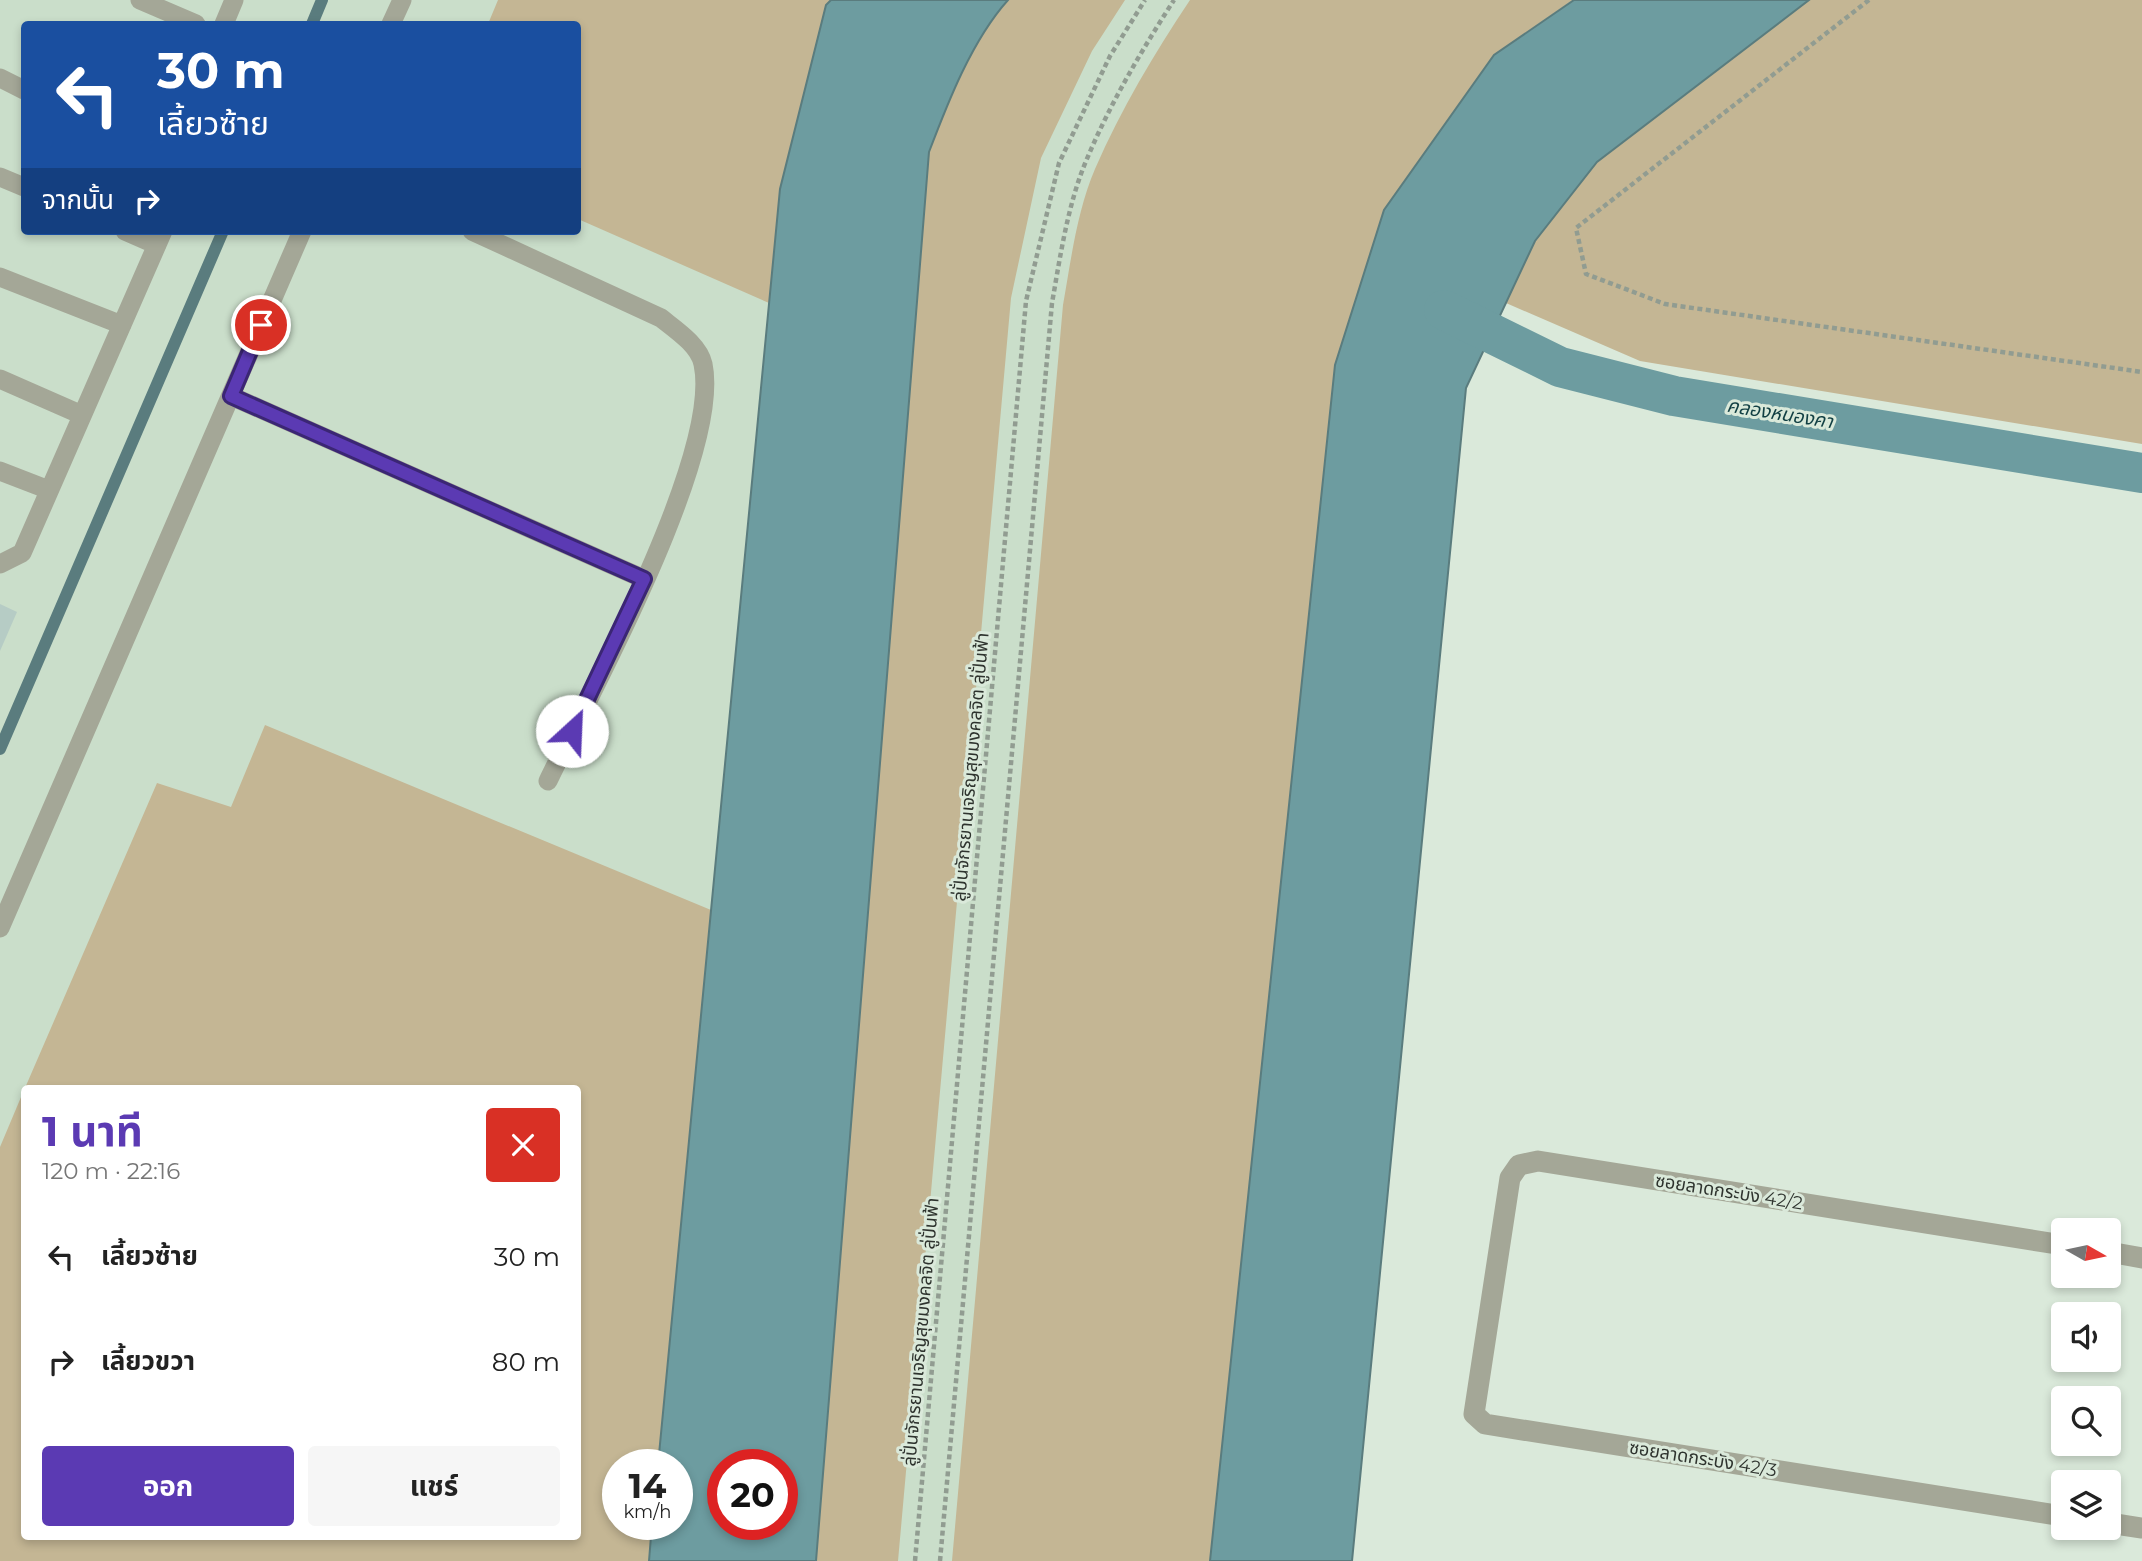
<!DOCTYPE html>
<html lang="th">
<head>
<meta charset="utf-8">
<style>
	body { margin:0; font-family:Montserrat,"Noto Sans Thai",sans-serif; background:#f6f6f6; color:#222; height:100vh; display:flex; flex-direction:column; font-size:26px; white-space:nowrap }
	* { box-sizing:border-box; margin:0 }
	p { font-size:23px; color:#767676 }
	.icon { flex:none; width:38px; height:38px; fill:none; stroke:currentColor; stroke-width:2; stroke-linecap:round; stroke-linejoin:round }
	.map { position:relative; flex:1; overflow:hidden }
	.drawer { position:absolute; left:21px; top:1085px; width:560px; height:455px; display:flex; flex-direction:column; background:#fff; border-radius:7px; box-shadow:0 4px 10px #0003 }
	.drawer>* { flex:none }
	.banner { position:absolute; left:21px; top:21px; width:560px; height:214px; border-radius:7px; box-shadow:0 4px 10px #0003; background:#1a4fa0; color:#fff; overflow:hidden }
	.needle { width:46px; rotate:99deg }
	.controls { position:absolute; left:2051px; top:1218px; display:grid; gap:14px }
	.controls a { display:grid; place-items:center; width:70px; height:70px; border-radius:7px; background:#fff; box-shadow:0 4px 10px #0003; font-size:35px }
	.speed { position:absolute; left:602px; top:1449px; display:flex; gap:14px; font-size:35px; font-weight:700; text-align:center }
	.speed>* { display:grid; place-content:center; width:91px; height:91px; border-radius:50%; background:#fff; box-shadow:0 4px 10px #0003; line-height:1 }
	.speed small { font-size:18px; font-weight:400 }
	.speed .limit { border:10px solid #d22; background:#fff; color:#111 }
	.pin { position:absolute; display:grid; place-items:center; width:60px; height:60px; color:#fff; margin:-30px; border:4px solid #fff; border-radius:50%; box-shadow:0 2px 7px #0007 }
	.me { position:absolute; width:77px; margin:-38px; rotate:25deg; stroke-linejoin:round; filter:drop-shadow(0 0 5px #0008) }
	.turn { display:flex; align-items:center; gap:24px; height:147px; padding:0 21px; font-size:32px }
	.turn .icon { width:91px; height:91px; stroke-width:2.5 }
	.turn b { display:block; font-size:49px; line-height:60px }
	.then { display:flex; align-items:center; height:66px; padding:0 21px; background:#0003; gap:14px; font-size:26px }
	.round { display:grid; place-items:center; flex:none; width:74px; height:74px; border-radius:7px; background:#f6f6f6 }
	.headline { display:flex; align-items:center; justify-content:space-between; height:119px; padding:0 21px }
	h1 { font-size:42px; font-weight:700; line-height:52px; color:#5b3ab3 }
	.action { display:flex; gap:14px; margin-top:auto; padding:14px 21px }
	.action a { flex:1; height:80px; border-radius:7px; background:#5b3ab3; color:#fff; font-size:28px; font-weight:700; line-height:80px; text-align:center }
	.action a+a { background:#f6f6f6; color:#222 }
	ul { padding:0; list-style:none }
	li { display:flex; align-items:center; gap:21px; height:105px; padding:0 21px }
	li div { flex:1 }
	li b { display:block; font-size:26px }
	li em { font-style:normal }
	.map>svg:first-child { display:block }
	.built { fill:#cadeca; fill-rule:evenodd }
	.green { fill:#c4b694 }
	.water { fill:#6d9ca0; stroke:#5a7c7e; stroke-width:2; fill-rule:evenodd }
	.lines { fill:none; stroke-linecap:round; stroke-linejoin:round }
	.stream { stroke:#5a7c7e; stroke-width:12 }
	.canal { stroke:#6d9ca0; stroke-width:40 }
	.building { fill:#b6ccc5 }
	.path { stroke:#919c91; stroke-width:4.5; stroke-dasharray:5 3.5; stroke-linecap:butt }
	.lane { stroke:#a4a797; stroke-width:19 }
	.street { stroke:#a4a797; stroke-width:21 }
	.route-casing { stroke:#3b2674; stroke-width:18 }
	.route { stroke:#5b3ab3; stroke-width:12 }
	.labels { text-anchor:middle; stroke-width:6; stroke-linejoin:round; paint-order:stroke }
	.street-label { font-size:18px; fill:#2e332e; stroke:#dae9da }
	.water-label { font-size:19px; font-style:italic; fill:#113f43; stroke:#dae9da }
</style>
</head>
<body>
<div class="map">
<svg width="2142" height="1561" viewBox="0 0 2142 1561">
	<rect width="100%" height="100%" fill="#dae9da"/>
	<path class="built" d="M 0,0 L 1420,0 L 1113,1561 L 0,1561 ZM 24,24 L 578,24 L 578,231 L 24,231 ZM 24,1088 L 578,1088 L 578,1536 L 24,1536 ZM 618,1465 L 677,1465 L 677,1524 L 618,1524 ZM 723,1465 L 782,1465 L 782,1524 L 723,1524 Z"/>
	<path class="green" d="M 498,0 L 831,0 L 826,5 L 780,189 L 769,303 L 578,219 L 578,24 L 488,24 Z
		M 1008,0 L 1125,0 L 1092,51 L 1041,158 L 1011,298 L 898,1561 L 816,1561 L 929,151 C 949,100 971,41 1008,0 Z
		M 1190,0 L 1573,0 L 1494,55 L 1335,365 L 1210,1561 L 952,1561 L 1063,305 C 1071,260 1077,211 1095,169 C 1121,109 1154,54 1190,0 Z
		M 1809,0 L 2142,0 L 2142,444 L 1640,361 L 1506,303 L 1535,241 L 1597,162 Z
		M 265,725 L 711,910 L 658,1465 L 618,1465 L 618,1524 L 652,1524 L 649,1561 L 0,1561 L 0,1147 L 24,1090 L 24,1536 L 578,1536 L 578,1088 L 25,1088 L 157,783 L 231,807 Z"/>
	<path class="water" d="M 831,0 L 1008,0 C 972,40 948,102 929,152 L 816,1561 L 649,1561 L 652,1524 L 677,1524 L 677,1465 L 658,1465 L 780,189 L 826,5 ZM 723,1465 L 782,1465 L 782,1524 L 723,1524 Z
		M 1574,0 L 1809,0 L 1597,162 L 1535,241 L 1466,388 L 1352,1561 L 1210,1561 L 1335,365 L 1384,210 L 1494,55 Z"/>
	<g class="lines">
		<path class="stream" d="M 312,24 L 322,0
			M 0,749 L 223,231"/>
		<path class="canal" d="M 1444,310 L 1560,367 L 1674,396 L 2142,473"/>
	</g>
	<path class="building" d="M 0,604 L 17,612 L 0,651 Z"/>
	<g class="lines">
		<path class="path" d="M 1869,0 L 1576,228 L 1586,274 L 1665,304 L 2142,372
			M 915,1561 L 1026,301 L 1059,163 L 1110,56 L 1145,0
			M 940,1561 L 1052,303 C 1060,258 1067,209 1084,166 C 1108,107 1140,53 1174,0"/>
		<path class="lane" d="M 140,0 L 196,24
			M 224,24 L 234,0
			M 391,24 L 402,0
			M 0,78 L 24,90
			M 0,177 L 24,187
			M 125,231 L 157,245
			M 472,231 L 661,318 C 676,330 699,345 703,364 C 722,454 590,693 548,781
			M 0,277 L 122,325
			M 0,379 L 82,415
			M 231,396 L 644,579
			M 0,471 L 49,490
			M 0,564 L 22,553 L 163,231
			M 0,928 L 302,231"/>
		<path class="street" d="M 2063,1245 L 1538,1161 L 1519,1165 L 1510,1178 L 1474,1414 L 1485,1424 L 2063,1516
			M 2109,1252 L 2142,1258
			M 2109,1523 L 2142,1528"/>
	</g>
	<g class="lines">
		<defs>
			<path id="route" d="M 261,325 L 231,396 L 644,579 L 572,731"/>
		</defs>
		<use href="#route" class="route-casing"/>
		<use href="#route" class="route"/>
	</g>
	<g class="labels">
		<g class="street-label">
			<text transform="translate(971 767) rotate(-85)" y="6">ลู่ปั่นจักรยานเจริญสุขมงคลจิต ลู่ปั่นฟ้า</text>
			<text transform="translate(1729 1192) rotate(9)" y="6">ซอยลาดกระบัง 42/2</text>
			<text transform="translate(921 1332) rotate(-85)" y="6">ลู่ปั่นจักรยานเจริญสุขมงคลจิต ลู่ปั่นฟ้า</text>
			<text transform="translate(1703 1459) rotate(9)" y="6">ซอยลาดกระบัง 42/3</text>
		</g>
		<g class="water-label">
			<text transform="translate(1780 413) rotate(9)" y="7">คลองหนองคา</text>
		</g>
	</g>
</svg>
<div class="controls">
<a><svg class="needle" viewBox="-14 -14 28 28"><path d="M0-13l5 13h-10z" fill="#e53935"/><path d="M0 13l5-13h-10z" fill="#767676"/></svg></a>
<a><svg class="icon" aria-label="sound" viewBox="0 0 24 24"><path d="M4 9h4l5-4v14l-5-4H4zM17 9q2 3 0 6"/></svg></a>
<a><svg class="icon" aria-label="search" viewBox="0 0 24 24"><circle cx="10" cy="10" r="6"/><path d="M15 15l6 6"/></svg></a>
<a><svg class="icon" aria-label="layers" viewBox="0 0 24 24"><path d="M12 4l9 5-9 5-9-5zM3 14l9 5 9-5"/></svg></a>
</div>
<div class="speed"><div>14<small>km/h</small></div><div class="limit">20</div></div>
<div class="pin" style="left:261px;top:325px;background:#d93025"><svg class="icon" aria-label="arrive" viewBox="0 0 24 24"><path d="M6 21V4h12l-3 4 3 4H6"/></svg></div>
<svg class="me" style="left:572px;top:731px" viewBox="-20 -20 40 40"><circle r="19" fill="#fff"/><path d="M0-13L10 11 0 6-10 11z" fill="#5b3ab3"/></svg>
<div class="banner">
<div class="turn"><svg class="icon" aria-label="left" viewBox="0 0 24 24"><path d="M17 20v-9H6M10 6l-5 5 5 5"/></svg><div><b>30 m</b>เลี้ยวซ้าย</div></div>
<div class="then">จากนั้น<svg class="icon" aria-label="right" viewBox="0 0 24 24"><path d="M7 20v-9h11M14 6l5 5-5 5"/></svg></div>
</div>
<section class="drawer">
<div class="headline"><div><h1>1 นาที</h1><p>120 m · 22:16</p></div><a class="round" style="background:#d93025;color:#fff"><svg class="icon" aria-label="close" viewBox="0 0 24 24"><path d="M6 6l12 12M18 6L6 18"/></svg></a></div>
<ul>
<li><svg class="icon" aria-label="left" viewBox="0 0 24 24"><path d="M17 20v-9H6M10 6l-5 5 5 5"/></svg><div><b>เลี้ยวซ้าย</b></div><em>30 m</em></li>
<li><svg class="icon" aria-label="right" viewBox="0 0 24 24"><path d="M7 20v-9h11M14 6l5 5-5 5"/></svg><div><b>เลี้ยวขวา</b></div><em>80 m</em></li>
</ul>
<div class="action"><a>ออก</a><a>แชร์</a></div>
</section>
</div>
</body>
</html>
